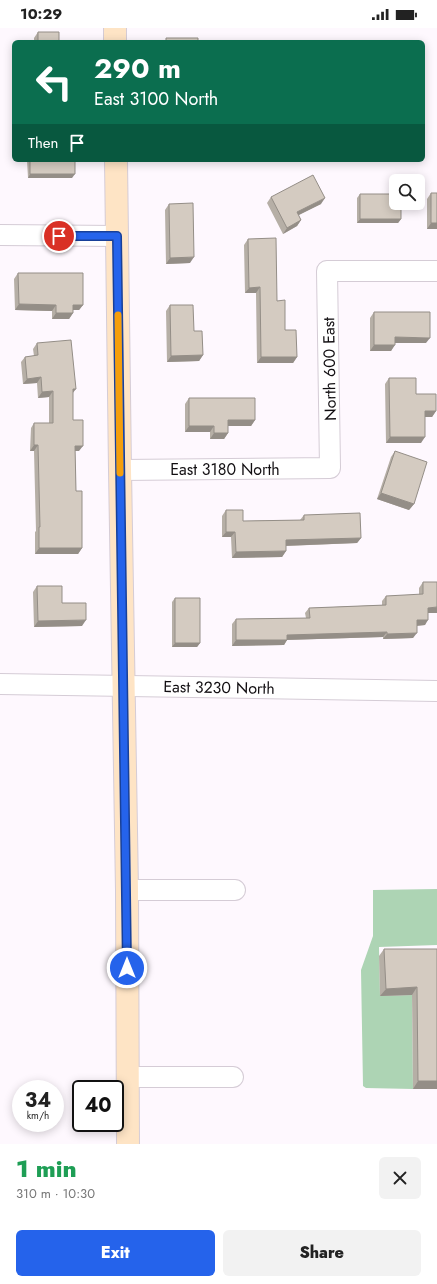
<!DOCTYPE html>
<html lang="en">
<head>
<meta charset="utf-8">
<style>
	body { margin:0; font-family:Jost,sans-serif; background:#f2f2f2; color:#222; height:100vh; display:flex; flex-direction:column; font-size:15px; white-space:nowrap }
	* { box-sizing:border-box; margin:0 }
	p { font-size:13px; color:#767676 }
	.icon { flex:none; width:22px; height:22px; fill:none; stroke:currentColor; stroke-width:2; stroke-linecap:round; stroke-linejoin:round }
	.map { position:relative; height:1116px; overflow:hidden }
	.sheet { display:flex; flex-direction:column; background:#fff; flex:1 }
	.sheet>* { flex:none }
	.top-card { position:absolute; left:12px; top:12px; width:413px; height:122px; border-radius:6px; box-shadow:0 2px 10px #0003; background:#0b6e4f; color:#fff; overflow:hidden }
	.fabs { position:absolute; left:389px; top:146px; display:grid; gap:8px }
	.fabs a { display:grid; place-items:center; width:36px; height:36px; border-radius:6px; background:#fff; box-shadow:0 2px 10px #0003; font-size:20px }
	.speed { position:absolute; left:12px; top:1052px; display:flex; gap:8px; font-size:20px; font-weight:700; text-align:center }
	.speed>* { display:grid; place-content:center; width:52px; height:52px; border-radius:50%; background:#fff; box-shadow:0 2px 10px #0003; line-height:1 }
	.speed small { font-size:10px; font-weight:400 }
	.speed .limit { border:2px solid #111; border-radius:6px; background:#fff; color:#111 }
	.pin { position:absolute; display:grid; place-items:center; width:34px; height:34px; color:#fff; margin:-17px; border:2px solid #fff; border-radius:50%; box-shadow:0 1px 4px #0007 }
	.me { position:absolute; width:44px; margin:-22px; rotate:0deg; stroke-linejoin:round; filter:drop-shadow(0 0 3px #0008) }
	.turn { display:flex; align-items:center; gap:14px; height:84px; padding:0 16px; font-size:18px }
	.turn .icon { width:52px; height:52px; stroke-width:2.5 }
	.turn b { display:block; font-size:28px; line-height:34px }
	.then { display:flex; align-items:center; height:38px; padding:0 16px; background:#0003; gap:8px; font-size:15px }
	.round { display:grid; place-items:center; flex:none; width:42px; height:42px; border-radius:6px; background:#f2f2f2 }
	.head { display:flex; align-items:center; justify-content:space-between; height:68px; padding:0 16px }
	h1 { font-size:24px; font-weight:800; line-height:30px; color:#1e9e55 }
	.cta { display:flex; gap:8px; margin-top:auto; padding:8px 16px }
	.cta a { flex:1; height:46px; border-radius:6px; background:#2563eb; color:#fff; font-size:16px; font-weight:800; line-height:46px; text-align:center }
	.cta a+a { background:#f2f2f2; color:#222 }
	.status { display:flex; justify-content:space-between; align-items:center; height:28px; padding:0 20px; background:#fff; direction:ltr }
	.status svg { height:11px; fill:currentColor }
	.map>svg:first-child { display:block }
	.green { fill:#add4b4 }
	.lines { fill:none; stroke-linecap:round; stroke-linejoin:round }
	.street-casing { stroke:#d5ccd6; stroke-width:22 }
	.secondary-casing { stroke:#d5ccd6; stroke-width:24 }
	.street { stroke:#fff; stroke-width:20 }
	.secondary { stroke:#fee4c5; stroke-width:22 }
	.wall { fill:#b6afa6 }
	.shaded-wall { fill:#948e87 }
	.building { fill:#d4cbc1; stroke:#948e87 }
	.route-casing { stroke:#184099; stroke-width:10 }
	.route { stroke:#2563eb; stroke-width:7 }
	.slow { stroke:#f59e0b; stroke-width:7 }
	.labels { text-anchor:middle; stroke-width:3; stroke-linejoin:round; paint-order:stroke }
	.street-label { font-size:16px; fill:#110e11; stroke:#fff }
</style>
</head>
<body>
<div class="status"><b>10:29</b><svg viewBox="0 0 49 12"><path d="M0 12V9h3v3zM5 12V6h3v6zM10 12V3h3v9zM15 12V0h3v12zM26 1h20v11H26zM47 4h2v5h-2z"/></svg></div>
<div class="map">
<svg width="437" height="1116" viewBox="0 0 437 1116">
	<rect width="100%" height="100%" fill="#fef8fe"/>
	<path class="green" d="M 437,861 L 437,917 L 379,919 L 380,968 L 412,967 L 413,1061 L 366,1060 L 363,1058 L 361,942 L 373,908 L 373,862 Z"/>
	<g class="lines">
		<defs>
			<path id="street" d="M 0,207 L 117,208
				M 120,442 L 330,440 L 327,243 L 437,243
				M 0,656 L 437,663
				M 127,862 L 235,862
				M 128,1049 L 233,1049"/>
			<path id="secondary" d="M 115,0 L 115,14
				M 116,132 L 120,442 L 127,862 L 128,1116"/>
		</defs>
		<use href="#street" class="street-casing"/>
		<use href="#secondary" class="secondary-casing"/>
		<use href="#street" class="street"/>
		<use href="#secondary" class="secondary"/>
	</g>
	<path class="wall" d="M 38,4 L 59,14 L 34,14 L 34,10 Z
		M 27,132 L 75,132 L 72,150 L 28,150 Z
		M 431,165 L 437,165 L 437,201 L 427,201 L 427,171 Z
		M 360,166 L 401,191 L 398,195 L 357,195 L 357,170 Z
		M 271,169 L 321,176 L 298,187 L 301,192 L 297,198 L 283,206 L 267,175 Z
		M 169,176 L 190,235 L 166,236 L 165,182 Z
		M 248,211 L 277,273 L 285,302 L 297,329 L 293,335 L 257,335 L 256,265 L 245,265 L 244,217 Z
		M 18,245 L 83,277 L 79,282 L 73,282 L 73,285 L 69,291 L 52,291 L 52,283 L 15,282 L 14,251 Z
		M 170,277 L 194,303 L 203,327 L 199,333 L 167,334 L 166,283 Z
		M 374,284 L 426,315 L 395,315 L 391,323 L 370,323 L 370,290 Z
		M 37,315 L 73,366 L 73,392 L 79,423 L 75,423 L 76,463 L 82,520 L 78,526 L 35,526 L 35,504 L 36,503 L 34,423 L 30,423 L 31,400 L 34,395 L 49,395 L 49,369 L 38,370 L 37,355 L 23,356 L 21,334 L 25,329 L 34,328 L 33,321 Z
		M 389,350 L 416,366 L 436,383 L 432,389 L 425,389 L 421,415 L 386,415 L 385,356 Z
		M 189,370 L 255,392 L 251,398 L 228,398 L 228,405 L 224,411 L 210,411 L 210,404 L 185,404 L 185,376 Z
		M 395,423 L 414,476 L 409,482 L 377,471 L 391,429 Z
		M 226,482 L 243,493 L 300,492 L 304,487 L 361,510 L 357,515 L 286,518 L 286,523 L 282,529 L 232,530 L 231,509 L 222,509 L 222,488 Z
		M 423,554 L 437,585 L 428,585 L 425,597 L 417,598 L 413,610 L 383,611 L 383,609 L 287,612 L 284,617 L 232,618 L 232,596 L 236,591 L 306,590 L 305,585 L 309,580 L 382,577 L 382,573 L 386,568 L 419,567 L 419,560 Z
		M 37,558 L 62,575 L 82,598 L 34,599 L 33,564 Z
		M 175,570 L 200,615 L 197,619 L 172,619 L 172,574 Z
		M 384,921 L 437,921 L 437,1061 L 413,1061 L 412,967 L 380,968 L 379,928 Z"/>
	<path class="shaded-wall" d="M 30,146 L 75,146 L 72,150 L 28,150 Z
		M 325,170 L 321,176 L 293,190 L 297,184 Z
		M 360,191 L 401,191 L 398,195 L 357,195 Z
		M 301,192 L 297,198 L 283,206 L 287,200 Z
		M 431,195 L 437,195 L 437,201 L 427,201 Z
		M 194,229 L 190,235 L 166,236 L 170,230 Z
		M 260,259 L 256,265 L 245,265 L 249,260 Z
		M 19,276 L 56,277 L 52,283 L 15,282 Z
		M 73,277 L 83,277 L 79,282 L 69,282 Z
		M 56,285 L 73,285 L 69,291 L 52,291 Z
		M 395,309 L 430,310 L 426,315 L 391,315 Z
		M 374,317 L 395,317 L 391,323 L 370,323 Z
		M 203,327 L 199,333 L 167,334 L 171,328 Z
		M 261,329 L 297,329 L 293,335 L 257,335 Z
		M 41,349 L 37,355 L 23,356 L 27,351 Z
		M 73,361 L 76,361 L 72,366 Z
		M 53,363 L 49,369 L 38,370 L 42,364 Z
		M 425,383 L 436,383 L 432,389 L 421,389 Z
		M 228,392 L 255,392 L 251,398 L 224,398 Z
		M 189,398 L 214,398 L 210,404 L 185,404 Z
		M 214,405 L 228,405 L 224,411 L 210,411 Z
		M 390,409 L 425,409 L 421,415 L 386,415 Z
		M 34,417 L 38,417 L 34,423 L 30,423 Z
		M 75,418 L 83,418 L 79,423 L 71,423 Z
		M 381,465 L 414,476 L 409,482 L 377,471 Z
		M 226,504 L 235,504 L 231,509 L 222,509 Z
		M 361,510 L 357,515 L 281,518 L 286,512 Z
		M 39,520 L 82,520 L 78,526 L 35,526 Z
		M 286,523 L 282,529 L 232,530 L 236,524 Z
		M 437,579 L 437,585 L 424,585 L 428,580 Z
		M 86,592 L 82,598 L 34,599 L 38,593 Z
		M 417,592 L 428,592 L 425,597 L 413,598 Z
		M 387,604 L 383,609 L 284,612 L 287,607 Z
		M 417,605 L 413,610 L 383,611 L 387,606 Z
		M 236,612 L 287,612 L 284,617 L 232,618 Z
		M 175,615 L 200,615 L 197,619 L 172,619 Z
		M 417,959 L 412,967 L 380,968 L 386,961 Z
		M 418,1053 L 437,1053 L 437,1061 L 413,1061 Z"/>
	<path class="building" d="M 38,4 L 59,4 L 59,14 L 38,14 Z
		M 166,10 L 198,10 L 198,14 L 166,14 Z
		M 30,132 L 75,132 L 75,146 L 30,146 Z
		M 313,147 L 325,170 L 297,184 L 301,192 L 287,200 L 271,169 Z
		M 431,165 L 437,165 L 437,195 L 431,195 Z
		M 360,166 L 396,166 L 396,175 L 401,175 L 401,191 L 360,191 Z
		M 193,175 L 194,229 L 170,230 L 169,176 Z
		M 276,210 L 277,273 L 285,272 L 285,302 L 296,302 L 297,329 L 261,329 L 260,259 L 249,260 L 248,211 Z
		M 18,245 L 83,245 L 83,277 L 73,277 L 73,285 L 56,285 L 56,277 L 19,276 Z
		M 170,277 L 193,277 L 194,303 L 202,303 L 203,327 L 171,328 Z
		M 374,284 L 430,284 L 430,310 L 395,309 L 395,317 L 374,317 Z
		M 71,312 L 76,361 L 73,361 L 73,392 L 83,392 L 83,418 L 75,418 L 76,463 L 82,463 L 82,520 L 39,520 L 39,499 L 40,499 L 38,417 L 34,417 L 34,395 L 53,395 L 53,363 L 42,364 L 41,349 L 27,351 L 25,329 L 38,327 L 37,315 Z
		M 389,350 L 416,350 L 416,366 L 436,366 L 436,383 L 425,383 L 425,409 L 390,409 Z
		M 189,370 L 255,370 L 255,392 L 228,392 L 228,405 L 214,405 L 214,398 L 189,398 Z
		M 395,423 L 427,434 L 414,476 L 381,465 Z
		M 226,482 L 243,482 L 243,493 L 304,492 L 304,487 L 360,485 L 361,510 L 286,512 L 286,523 L 236,524 L 235,504 L 226,504 Z
		M 423,554 L 437,554 L 437,579 L 428,580 L 428,592 L 417,592 L 417,605 L 387,606 L 387,604 L 287,607 L 287,612 L 236,612 L 236,591 L 310,590 L 309,580 L 386,577 L 386,568 L 423,566 Z
		M 37,558 L 62,558 L 62,575 L 86,575 L 86,592 L 38,593 Z
		M 175,570 L 200,570 L 200,615 L 175,615 Z
		M 384,921 L 437,921 L 437,1053 L 418,1053 L 417,959 L 386,961 Z"/>
	<g class="lines">
		<defs>
			<path id="route" d="M 59,208 L 117,208 L 127,940"/>
		</defs>
		<use href="#route" class="route-casing"/>
		<use href="#route" class="route"/>
		<path class="slow" d="M 118,287 L 120,445"/>
	</g>
	<g class="labels">
		<g class="street-label">
			<text transform="translate(329 341) rotate(-91)" y="6">North 600 East</text>
			<text x="225" y="447">East 3180 North</text>
			<text transform="translate(219 659) rotate(1)" y="6">East 3230 North</text>
		</g>
	</g>
</svg>
<div class="fabs">
<a><svg class="icon" aria-label="search" viewBox="0 0 24 24"><circle cx="10" cy="10" r="6"/><path d="M15 15l6 6"/></svg></a>
</div>
<div class="speed"><div>34<small>km/h</small></div><div class="limit">40</div></div>
<div class="pin" style="left:59px;top:208px;background:#d93025"><svg class="icon" aria-label="arrive" viewBox="0 0 24 24"><path d="M6 21V4h12l-3 4 3 4H6"/></svg></div>
<svg class="me" style="left:127px;top:940px" viewBox="-20 -20 40 40"><circle r="17" fill="#2563eb" stroke="#fff" stroke-width="3"/><path d="M0-11L8 9 0 5-8 9z" fill="#fff"/></svg>
<div class="top-card">
<div class="turn"><svg class="icon" aria-label="left" viewBox="0 0 24 24"><path d="M17 20v-9H6M10 6l-5 5 5 5"/></svg><div><b>290 m</b>East 3100 North</div></div>
<div class="then">Then<svg class="icon" aria-label="arrive" viewBox="0 0 24 24"><path d="M6 21V4h12l-3 4 3 4H6"/></svg></div>
</div>
</div>
<section class="sheet">
<div class="head"><div><h1>1 min</h1><p>310 m · 10:30</p></div><a class="round"><svg class="icon" aria-label="close" viewBox="0 0 24 24"><path d="M6 6l12 12M18 6L6 18"/></svg></a></div>
<div class="cta"><a>Exit</a><a>Share</a></div>
</section>
</body>
</html>
